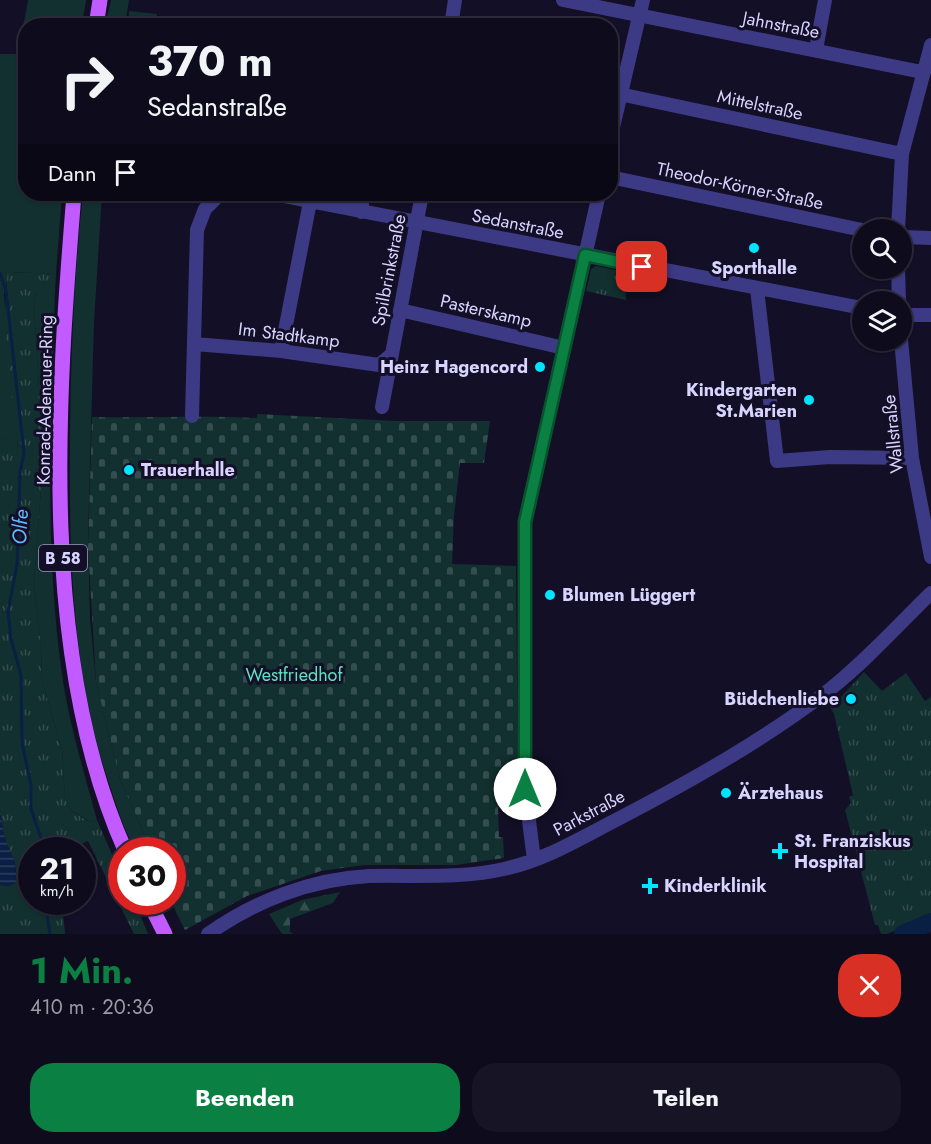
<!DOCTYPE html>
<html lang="de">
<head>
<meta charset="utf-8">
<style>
	body { margin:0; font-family:Jost,sans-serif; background:#171425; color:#f1f3f6; height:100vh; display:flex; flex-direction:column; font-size:22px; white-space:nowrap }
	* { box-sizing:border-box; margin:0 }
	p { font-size:20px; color:#9b9ba3 }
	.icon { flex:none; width:33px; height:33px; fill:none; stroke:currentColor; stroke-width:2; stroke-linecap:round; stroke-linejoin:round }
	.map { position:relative; height:934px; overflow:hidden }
	.details { display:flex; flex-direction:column; background:#0e0b1c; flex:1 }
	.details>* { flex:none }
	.top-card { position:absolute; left:18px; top:18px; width:600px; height:183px; border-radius:24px; box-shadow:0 2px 4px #0004,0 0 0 2px #2e2b3b; background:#0e0b1c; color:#f1f3f6; overflow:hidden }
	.buttons { position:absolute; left:852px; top:219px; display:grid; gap:12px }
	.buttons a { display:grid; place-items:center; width:60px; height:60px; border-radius:50%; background:#0e0b1c; box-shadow:0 2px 4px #0004,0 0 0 2px #2e2b3b; font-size:30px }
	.speed { position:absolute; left:18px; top:837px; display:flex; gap:12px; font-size:30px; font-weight:700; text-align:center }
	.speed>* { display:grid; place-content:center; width:78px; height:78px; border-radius:50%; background:#0e0b1c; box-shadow:0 2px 4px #0004,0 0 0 2px #2e2b3b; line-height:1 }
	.speed small { font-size:15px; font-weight:400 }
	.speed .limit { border:9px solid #d22; background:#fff; color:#111 }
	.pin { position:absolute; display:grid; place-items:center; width:51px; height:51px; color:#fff; margin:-26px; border-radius:12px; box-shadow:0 3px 9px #0006 }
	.me { position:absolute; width:66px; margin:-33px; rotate:0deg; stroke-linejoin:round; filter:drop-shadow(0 0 4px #0008) }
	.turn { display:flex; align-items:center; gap:21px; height:126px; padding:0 30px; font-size:27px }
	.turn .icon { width:78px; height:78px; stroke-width:2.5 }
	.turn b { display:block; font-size:42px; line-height:51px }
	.then { display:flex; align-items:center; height:57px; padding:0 30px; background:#0003; gap:12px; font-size:22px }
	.round { display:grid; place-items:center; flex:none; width:63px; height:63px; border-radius:24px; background:#171425 }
	.head { display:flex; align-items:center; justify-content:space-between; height:102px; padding:0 30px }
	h1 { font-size:36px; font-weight:700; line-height:45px; color:#0b8043 }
	.primary-button { display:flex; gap:12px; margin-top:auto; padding:12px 30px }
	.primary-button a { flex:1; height:69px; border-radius:24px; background:#0b8043; color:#fff; font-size:24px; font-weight:700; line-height:69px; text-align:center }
	.primary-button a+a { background:#171425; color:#f1f3f6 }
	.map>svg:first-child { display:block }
	.grass { fill:#12302f }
	.forest { fill:url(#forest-firs) }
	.cemetery { fill:url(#cemetery-stones) }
	.park { fill:url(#park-tufts) }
	.water { fill:url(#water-rules) }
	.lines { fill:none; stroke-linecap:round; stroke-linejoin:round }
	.stream { stroke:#0a1f44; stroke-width:3 }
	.river { stroke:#0a1f44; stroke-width:18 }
	.minor { stroke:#3d3a85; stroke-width:14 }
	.major { stroke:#c25bff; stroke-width:15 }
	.route-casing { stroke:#07532c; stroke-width:15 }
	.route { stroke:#0b8043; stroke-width:10 }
	.poi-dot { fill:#00e5ff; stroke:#130f26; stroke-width:2 }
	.labels { text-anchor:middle; stroke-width:6; stroke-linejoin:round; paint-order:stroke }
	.shield { fill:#130f26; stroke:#9e99be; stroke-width:1.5 }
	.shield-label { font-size:16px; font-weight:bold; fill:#d9d4ff }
	.street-label { font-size:18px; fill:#d9d4ff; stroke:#130f26 }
	.poi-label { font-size:18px; font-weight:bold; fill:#d9d4ff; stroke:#130f26; text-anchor:start }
	.park-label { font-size:18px; fill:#5fe0c0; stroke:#130f26 }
	.water-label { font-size:20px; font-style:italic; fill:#62b6ff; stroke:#130f26 }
</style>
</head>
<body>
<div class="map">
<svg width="931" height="934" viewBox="0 0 931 934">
	<defs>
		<pattern id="forest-firs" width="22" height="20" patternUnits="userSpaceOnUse" patternTransform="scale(1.5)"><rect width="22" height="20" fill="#12302f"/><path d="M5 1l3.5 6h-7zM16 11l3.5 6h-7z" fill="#344d4e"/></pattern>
		<pattern id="cemetery-stones" width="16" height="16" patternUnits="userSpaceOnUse" patternTransform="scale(1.5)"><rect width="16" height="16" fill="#12302f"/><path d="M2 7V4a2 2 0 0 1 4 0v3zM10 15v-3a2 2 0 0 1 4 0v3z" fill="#344d4e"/></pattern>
		<pattern id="park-tufts" width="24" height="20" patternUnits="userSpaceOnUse" patternTransform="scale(1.5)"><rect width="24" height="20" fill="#12302f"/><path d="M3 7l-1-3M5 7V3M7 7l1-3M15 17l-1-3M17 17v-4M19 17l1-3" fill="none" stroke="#344d4e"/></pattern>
		<pattern id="water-rules" width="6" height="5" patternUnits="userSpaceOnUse" patternTransform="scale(1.5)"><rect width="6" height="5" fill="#0a1f44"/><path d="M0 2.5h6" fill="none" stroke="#2d3f60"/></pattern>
	</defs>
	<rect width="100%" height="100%" fill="#130f26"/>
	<path class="grass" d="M 28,0 L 86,0 L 82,25 L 26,26 L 26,194 L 62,194 L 56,274 L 9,272 L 4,295 L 18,449 L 0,437 L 0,54 L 18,54 Z
		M 111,0 L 129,0 L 125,25 L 105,25 Z
		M 129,11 L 157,14 L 156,25 L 128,25 Z
		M 83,194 L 102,194 L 94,323 L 88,537 L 90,618 L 96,682 L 120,779 L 151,850 L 135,849 C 124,830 117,807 110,786 C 71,673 69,553 70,435 C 71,354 74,273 83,194 Z
		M 43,291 L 55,292 C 51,419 44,547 62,674 C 69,724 84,772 97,820 L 91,822 L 72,811 L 65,799 L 62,750 L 42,680 L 41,646 L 34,585 L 43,459 L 34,304 L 36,292 Z"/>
	<path class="forest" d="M 340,892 L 333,903 L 290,919 L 290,932 L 294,934 L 282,934 L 269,914 L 302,900 Z"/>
	<path class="cemetery" d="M 257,414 L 396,421 L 490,421 L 484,463 L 460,463 L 454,516 L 452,564 L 516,566 L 518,800 L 498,802 L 499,837 L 503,837 L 504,858 L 456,865 L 364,865 L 321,871 L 247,896 L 185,930 L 171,902 L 172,850 L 151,850 L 120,779 L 96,682 L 88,548 L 92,417 C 147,418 202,415 257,418 Z"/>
	<path class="park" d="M 596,266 L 625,272 L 626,300 L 586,291 L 591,269 Z
		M 8,272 L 56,274 L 55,292 L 36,292 L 34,304 L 43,459 L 34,585 L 41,646 L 42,680 L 62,750 L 65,799 L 72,811 L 83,818 L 91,822 L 97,820 L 121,875 L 122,902 L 135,902 L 148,934 L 134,934 L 88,841 L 68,850 L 32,850 L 32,902 L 62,902 L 65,934 L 0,934 L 0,885 L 10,886 L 17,881 L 15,863 L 4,836 L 0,811 L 0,437 L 18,448 C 12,391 0,329 8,272 Z
		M 864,672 L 882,691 L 906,673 L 925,701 L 931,697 L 931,916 L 887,934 L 881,934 L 878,925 L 875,925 L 845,810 L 851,803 L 849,797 L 853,795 L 834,714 L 826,700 L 838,700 Z"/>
	<path class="water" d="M 0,811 L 4,836 L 15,863 L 17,881 L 10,886 L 0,885 Z"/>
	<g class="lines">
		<path class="stream" d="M 0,273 L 6,291 L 24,453 L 20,472 L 17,565 L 8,611 L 11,639 L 21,675 L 22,743 L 31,785 L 31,809 L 41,838 L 39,850
			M 45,902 L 50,934"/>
		<path class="river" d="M 903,934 L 931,922"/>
		<path class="minor" d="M 563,0 L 922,72
			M 451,26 L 455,0
			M 816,50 L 825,0
			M 610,92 L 902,154
			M 610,140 L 643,0
			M 610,177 L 862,230
			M 273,194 L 862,308
			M 361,212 L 363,194
			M 898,230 L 902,154 L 931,45
			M 902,237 L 931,238
			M 898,268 L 899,302
			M 757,289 L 777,461 L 830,457 L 912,458
			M 400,310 L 564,348
			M 902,315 L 931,315
			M 901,340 L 912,458 L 931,557
			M 194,344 L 281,351 L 379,365 L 392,354 L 422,194
			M 281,351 L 310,202
			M 382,407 L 392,354
			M 192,416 L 197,230 L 205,209 L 220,194
			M 534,860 L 525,789 L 525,522 L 599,194
			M 208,934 C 255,901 311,879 369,876 C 414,875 460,879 504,869 C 545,860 579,839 616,820 C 689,782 764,740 829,690 C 866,661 898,625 931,593"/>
		<path class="major" d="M 96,26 L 100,0
			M 74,194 C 57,401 39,657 125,850
			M 149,902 L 165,934"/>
	</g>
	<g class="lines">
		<defs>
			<path id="route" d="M 525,789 L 525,522 L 585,255 L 642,267"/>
		</defs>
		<use href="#route" class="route-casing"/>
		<use href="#route" class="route"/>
	</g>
	<g class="poi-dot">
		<circle cx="754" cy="248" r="6"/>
		<circle cx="540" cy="367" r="6"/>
		<circle cx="809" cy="400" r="6"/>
		<circle cx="129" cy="470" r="6"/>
		<circle cx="550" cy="595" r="6"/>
		<circle cx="851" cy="699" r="6"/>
		<circle cx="726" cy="793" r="6"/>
		<path d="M777 842h6v6h6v6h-6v6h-6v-6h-6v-6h6z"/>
		<path d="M647 877h6v6h6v6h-6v6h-6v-6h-6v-6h6z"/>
	</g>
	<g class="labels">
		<rect class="shield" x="39" y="545" width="48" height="26" rx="4.5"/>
		<g class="shield-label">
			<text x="63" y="564">B 58</text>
		</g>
		<g class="street-label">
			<text transform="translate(781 25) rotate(11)" y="6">Jahnstraße</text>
			<text transform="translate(760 105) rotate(12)" y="6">Mittelstraße</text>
			<text transform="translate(740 186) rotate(12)" y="6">Theodor-Körner-Straße</text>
			<text transform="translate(518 224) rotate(11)" y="6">Sedanstraße</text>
			<text transform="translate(389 270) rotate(-79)" y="6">Spilbrinkstraße</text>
			<text transform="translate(486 311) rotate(13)" y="6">Pasterskamp</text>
			<text transform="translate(289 335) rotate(7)" y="6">Im Stadtkamp</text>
			<text transform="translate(45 400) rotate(-89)" y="6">Konrad-Adenauer-Ring</text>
			<text transform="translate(893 434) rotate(-96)" y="6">Wallstraße</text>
			<text transform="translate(589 813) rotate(-28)" y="6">Parkstraße</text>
		</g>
		<g class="poi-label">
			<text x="754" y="274" text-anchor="middle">Sporthalle</text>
			<text x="528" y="373" text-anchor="end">Heinz Hagencord</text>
			<text x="797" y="396" text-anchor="end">Kindergarten<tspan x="797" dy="21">St.Marien</tspan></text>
			<text x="141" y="476">Trauerhalle</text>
			<text x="562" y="601">Blumen Lüggert</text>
			<text x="839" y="705" text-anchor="end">Büdchenliebe</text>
			<text x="738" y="799">Ärztehaus</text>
			<text x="794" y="847">St. Franziskus<tspan x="794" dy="21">Hospital</tspan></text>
			<text x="664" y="892">Kinderklinik</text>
		</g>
		<g class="park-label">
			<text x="294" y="681">Westfriedhof</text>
		</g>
		<g class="water-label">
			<text transform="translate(20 527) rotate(-87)" y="7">Olfe</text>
		</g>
	</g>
</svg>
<div class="buttons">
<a><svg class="icon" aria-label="search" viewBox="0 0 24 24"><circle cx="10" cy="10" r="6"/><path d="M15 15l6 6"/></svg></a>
<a><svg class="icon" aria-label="layers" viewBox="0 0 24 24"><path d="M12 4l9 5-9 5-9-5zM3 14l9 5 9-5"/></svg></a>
</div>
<div class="speed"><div>21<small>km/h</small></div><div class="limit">30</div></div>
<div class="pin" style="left:642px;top:267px;background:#d93025"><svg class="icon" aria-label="arrive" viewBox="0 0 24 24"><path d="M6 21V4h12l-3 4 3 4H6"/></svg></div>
<svg class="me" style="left:525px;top:789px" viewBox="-20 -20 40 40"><circle r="19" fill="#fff"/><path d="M0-13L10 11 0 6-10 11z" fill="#0b8043"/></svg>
<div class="top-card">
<div class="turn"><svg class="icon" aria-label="right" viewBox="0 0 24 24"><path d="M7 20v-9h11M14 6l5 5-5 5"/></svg><div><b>370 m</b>Sedanstraße</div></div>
<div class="then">Dann<svg class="icon" aria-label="arrive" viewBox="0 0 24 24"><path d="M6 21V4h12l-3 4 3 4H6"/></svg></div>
</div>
</div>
<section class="details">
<div class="head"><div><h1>1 Min.</h1><p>410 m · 20:36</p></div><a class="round" style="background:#d93025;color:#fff"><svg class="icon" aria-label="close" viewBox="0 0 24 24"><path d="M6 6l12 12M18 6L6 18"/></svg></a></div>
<div class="primary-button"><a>Beenden</a><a>Teilen</a></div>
</section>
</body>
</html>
